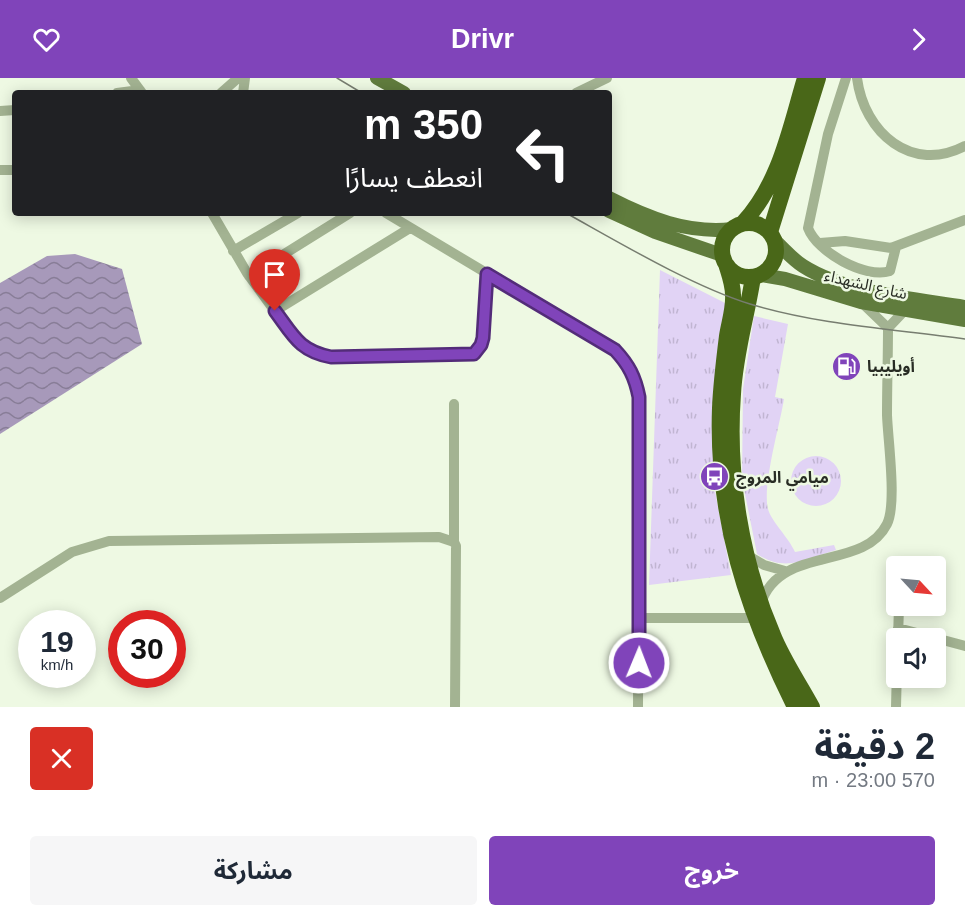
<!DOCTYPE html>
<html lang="ar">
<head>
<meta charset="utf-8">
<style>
	body { margin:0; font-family:Helvetica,"Noto Sans Arabic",sans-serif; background:#f6f6f7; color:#1f2937; direction:rtl; height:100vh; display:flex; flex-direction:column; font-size:22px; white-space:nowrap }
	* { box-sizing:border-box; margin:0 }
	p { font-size:20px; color:#747a83 }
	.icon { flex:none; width:33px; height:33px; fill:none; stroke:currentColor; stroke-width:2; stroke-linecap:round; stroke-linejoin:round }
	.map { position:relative; height:629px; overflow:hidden; direction:ltr }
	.sheet { display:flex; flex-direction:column; background:#fff; flex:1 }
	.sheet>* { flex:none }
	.banner { position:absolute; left:12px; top:12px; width:600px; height:126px; border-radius:6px; box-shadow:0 3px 15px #0003; direction:rtl; background:#202124; color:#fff; overflow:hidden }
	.needle { width:39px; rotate:116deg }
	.buttons { position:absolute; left:886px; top:478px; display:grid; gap:12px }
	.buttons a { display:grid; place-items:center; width:60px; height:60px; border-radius:6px; background:#fff; box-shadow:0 3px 15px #0003; font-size:30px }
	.speed { position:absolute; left:18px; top:532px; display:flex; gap:12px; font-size:30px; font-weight:700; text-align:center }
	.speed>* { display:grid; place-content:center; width:78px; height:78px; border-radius:50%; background:#fff; box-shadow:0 3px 15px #0003; line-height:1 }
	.speed small { font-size:15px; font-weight:400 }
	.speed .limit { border:9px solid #d22; background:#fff; color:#111 }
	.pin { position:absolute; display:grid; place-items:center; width:51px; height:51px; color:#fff; margin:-62px -26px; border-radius:50% 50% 50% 0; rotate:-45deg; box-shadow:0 0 6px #0007 }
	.pin .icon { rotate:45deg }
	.me { position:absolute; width:66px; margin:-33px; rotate:1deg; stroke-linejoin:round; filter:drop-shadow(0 0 4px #0008) }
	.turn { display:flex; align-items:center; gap:21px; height:126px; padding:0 30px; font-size:27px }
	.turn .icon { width:78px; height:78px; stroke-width:2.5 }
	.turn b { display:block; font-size:42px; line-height:51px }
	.round { display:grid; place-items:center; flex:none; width:63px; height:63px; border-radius:6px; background:#f6f6f7 }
	.overview { display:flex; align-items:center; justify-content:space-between; height:102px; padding:0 30px }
	h1 { font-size:36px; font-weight:700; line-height:45px }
	.button { display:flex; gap:12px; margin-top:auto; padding:12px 30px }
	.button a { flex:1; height:69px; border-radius:6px; background:#8044ba; color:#fff; font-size:24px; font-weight:700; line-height:69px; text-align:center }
	.button a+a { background:#f6f6f7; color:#1f2937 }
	header { display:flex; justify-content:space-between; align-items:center; height:78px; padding:0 30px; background:#8044ba; color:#fff; font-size:27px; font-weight:700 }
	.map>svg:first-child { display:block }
	.park { fill:url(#park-tufts) }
	.water { fill:url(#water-waves) }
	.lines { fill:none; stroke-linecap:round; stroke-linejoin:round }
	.minor { stroke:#a3b392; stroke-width:10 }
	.major { stroke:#607c3d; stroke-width:14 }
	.highway { stroke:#496718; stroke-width:16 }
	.tram { stroke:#777d70; stroke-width:1.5 }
	.route-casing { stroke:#532c79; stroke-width:15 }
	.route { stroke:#8044ba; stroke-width:10 }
	.labels { text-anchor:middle; stroke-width:5; stroke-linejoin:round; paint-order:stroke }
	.street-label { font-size:16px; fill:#282c24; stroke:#eef9e3 }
	.poi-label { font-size:16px; font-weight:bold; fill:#282c24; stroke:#eef9e3; text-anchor:start }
</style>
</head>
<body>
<header><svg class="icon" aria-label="forward" viewBox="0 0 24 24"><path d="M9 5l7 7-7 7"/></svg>Drivr<svg class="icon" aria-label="heart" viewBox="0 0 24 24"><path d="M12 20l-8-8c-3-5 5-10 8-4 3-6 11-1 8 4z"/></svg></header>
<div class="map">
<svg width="965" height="629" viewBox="0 0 965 629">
	<defs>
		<pattern id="park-tufts" width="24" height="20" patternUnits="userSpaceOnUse" patternTransform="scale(1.5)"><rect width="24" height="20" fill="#e1d3f5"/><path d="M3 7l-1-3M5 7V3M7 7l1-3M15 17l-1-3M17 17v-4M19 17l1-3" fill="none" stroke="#c1b5d2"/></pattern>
		<pattern id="water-waves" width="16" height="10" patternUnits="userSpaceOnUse" patternTransform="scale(1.5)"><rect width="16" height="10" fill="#a799ba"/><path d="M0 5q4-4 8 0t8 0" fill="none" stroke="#887d97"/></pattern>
	</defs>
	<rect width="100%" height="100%" fill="#eef9e3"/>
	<path class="park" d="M 660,192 L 727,226 L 712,337 L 715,413 L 731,497 L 649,507 Z
		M 754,238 L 788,246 L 775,319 L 784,321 C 780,346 762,408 768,431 C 771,443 789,460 795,474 L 834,467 L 836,472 C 805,481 786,495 757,476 L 742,401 L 743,311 Z
		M791 403a25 25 0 1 1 50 0a25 25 0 1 1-50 0Z"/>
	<path class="water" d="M 75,176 L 122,191 L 142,266 L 0,356 L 0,205 L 47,178 Z"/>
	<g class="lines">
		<path class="minor" d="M 131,0 L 142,15
			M 846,0 L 828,56 L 808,150 C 817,174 865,201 890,193 L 896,169
			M 857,0 C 864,55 912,96 965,68
			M 117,15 L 140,12
			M 221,15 L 238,0
			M 243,15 L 245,0
			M 576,15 L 607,0
			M 0,33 L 15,32
			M 0,92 L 15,92
			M 212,135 L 247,195 L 298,265 L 309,273 L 331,279 L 474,276 L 481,267 L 483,260 L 487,196
			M 386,135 L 615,272 C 629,287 635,299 639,319 L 638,629
			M 820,165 L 845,163 L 891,170 L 965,142
			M 233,173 L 298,135
			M 249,198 L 350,135
			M 861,224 L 888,250
			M 275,233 L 410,150
			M 454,464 L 454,326
			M 747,477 L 764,487 L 785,493
			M 0,520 L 72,474 L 109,463 L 439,459 L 454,464 L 456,468 L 455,629
			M 761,525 C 781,466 863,494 887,446 C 897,426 888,363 887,337 C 887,308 888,279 888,250 L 905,232
			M 639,540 L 754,540
			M 898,550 L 965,568
			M 898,561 L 899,528
			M 896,629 L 897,589"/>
		<path class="major" d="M 377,0 L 404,15
			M 609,120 C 648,140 688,156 732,151
			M 609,133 L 655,154 L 722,177
			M 775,163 C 784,171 792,181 803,188 C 845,215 916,221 965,229
			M 761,197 L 785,201 L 861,224 L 965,242"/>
		<path class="highway" d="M722 172a27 27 0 1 1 54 0a27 27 0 1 1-54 0Z
			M 743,145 C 780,105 790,50 805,0
			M 770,154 L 818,0
			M 726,186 C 729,196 733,206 733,217 C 734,230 729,245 727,258 C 724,282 721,306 720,330 C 716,439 747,533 795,629
			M 753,199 C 747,238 735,276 733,316 C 727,397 741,482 773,557 C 783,582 799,605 812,629"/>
		<path class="tram" d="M 337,0 L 362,15
			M 566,135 C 620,165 692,208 750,226 C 820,247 893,251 965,261"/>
	</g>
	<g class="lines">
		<defs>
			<path id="route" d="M 275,233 C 293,257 299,273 331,279 L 474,276 L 481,267 L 483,260 L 487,196 L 615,272 C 629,287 635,299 639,319 L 639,585"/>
		</defs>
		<use href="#route" class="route-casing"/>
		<use href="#route" class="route"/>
	</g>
	<defs>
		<symbol id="fuel-disc" viewBox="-11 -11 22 22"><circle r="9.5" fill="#8044ba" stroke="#eef9e3"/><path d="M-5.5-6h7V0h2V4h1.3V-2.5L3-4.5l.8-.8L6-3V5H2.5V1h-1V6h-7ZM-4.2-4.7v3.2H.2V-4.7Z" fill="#fff"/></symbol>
		<symbol id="bus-disc" viewBox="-11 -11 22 22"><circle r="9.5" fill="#8044ba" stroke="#eef9e3"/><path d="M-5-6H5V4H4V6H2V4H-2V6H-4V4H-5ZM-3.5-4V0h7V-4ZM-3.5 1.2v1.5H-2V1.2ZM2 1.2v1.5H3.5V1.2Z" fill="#fff"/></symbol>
	</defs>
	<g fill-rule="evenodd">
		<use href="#fuel-disc" x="830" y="272" width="33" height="33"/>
		<use href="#bus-disc" x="698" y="382" width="33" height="33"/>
	</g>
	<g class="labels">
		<g class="street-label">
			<text transform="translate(866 206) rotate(13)" y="6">شارع الشهداء</text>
		</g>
		<g class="poi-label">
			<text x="867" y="294">أويليبيا</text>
			<text x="736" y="405">ميامي المروج</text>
		</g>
	</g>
</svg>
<div class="buttons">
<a><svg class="needle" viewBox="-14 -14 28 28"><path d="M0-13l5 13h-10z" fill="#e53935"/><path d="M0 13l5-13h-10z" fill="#747a83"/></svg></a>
<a><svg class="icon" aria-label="sound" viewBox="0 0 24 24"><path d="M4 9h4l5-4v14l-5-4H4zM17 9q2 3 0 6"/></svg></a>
</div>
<div class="speed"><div>19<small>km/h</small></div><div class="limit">30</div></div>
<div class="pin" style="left:275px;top:233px;background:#d93025"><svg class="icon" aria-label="arrive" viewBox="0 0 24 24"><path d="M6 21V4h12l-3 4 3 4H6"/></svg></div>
<svg class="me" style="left:639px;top:585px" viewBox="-20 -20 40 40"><circle r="17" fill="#8044ba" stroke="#fff" stroke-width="3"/><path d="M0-11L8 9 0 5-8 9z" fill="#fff"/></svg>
<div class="banner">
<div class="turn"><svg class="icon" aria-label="left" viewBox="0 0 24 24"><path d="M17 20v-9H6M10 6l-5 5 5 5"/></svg><div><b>350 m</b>انعطف يسارًا</div></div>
</div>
</div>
<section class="sheet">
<div class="overview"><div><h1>2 دقيقة</h1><p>570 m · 23:00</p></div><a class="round" style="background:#d93025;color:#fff"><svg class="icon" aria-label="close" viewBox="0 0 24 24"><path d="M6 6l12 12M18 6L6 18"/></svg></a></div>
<div class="button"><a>خروج</a><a>مشاركة</a></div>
</section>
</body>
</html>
